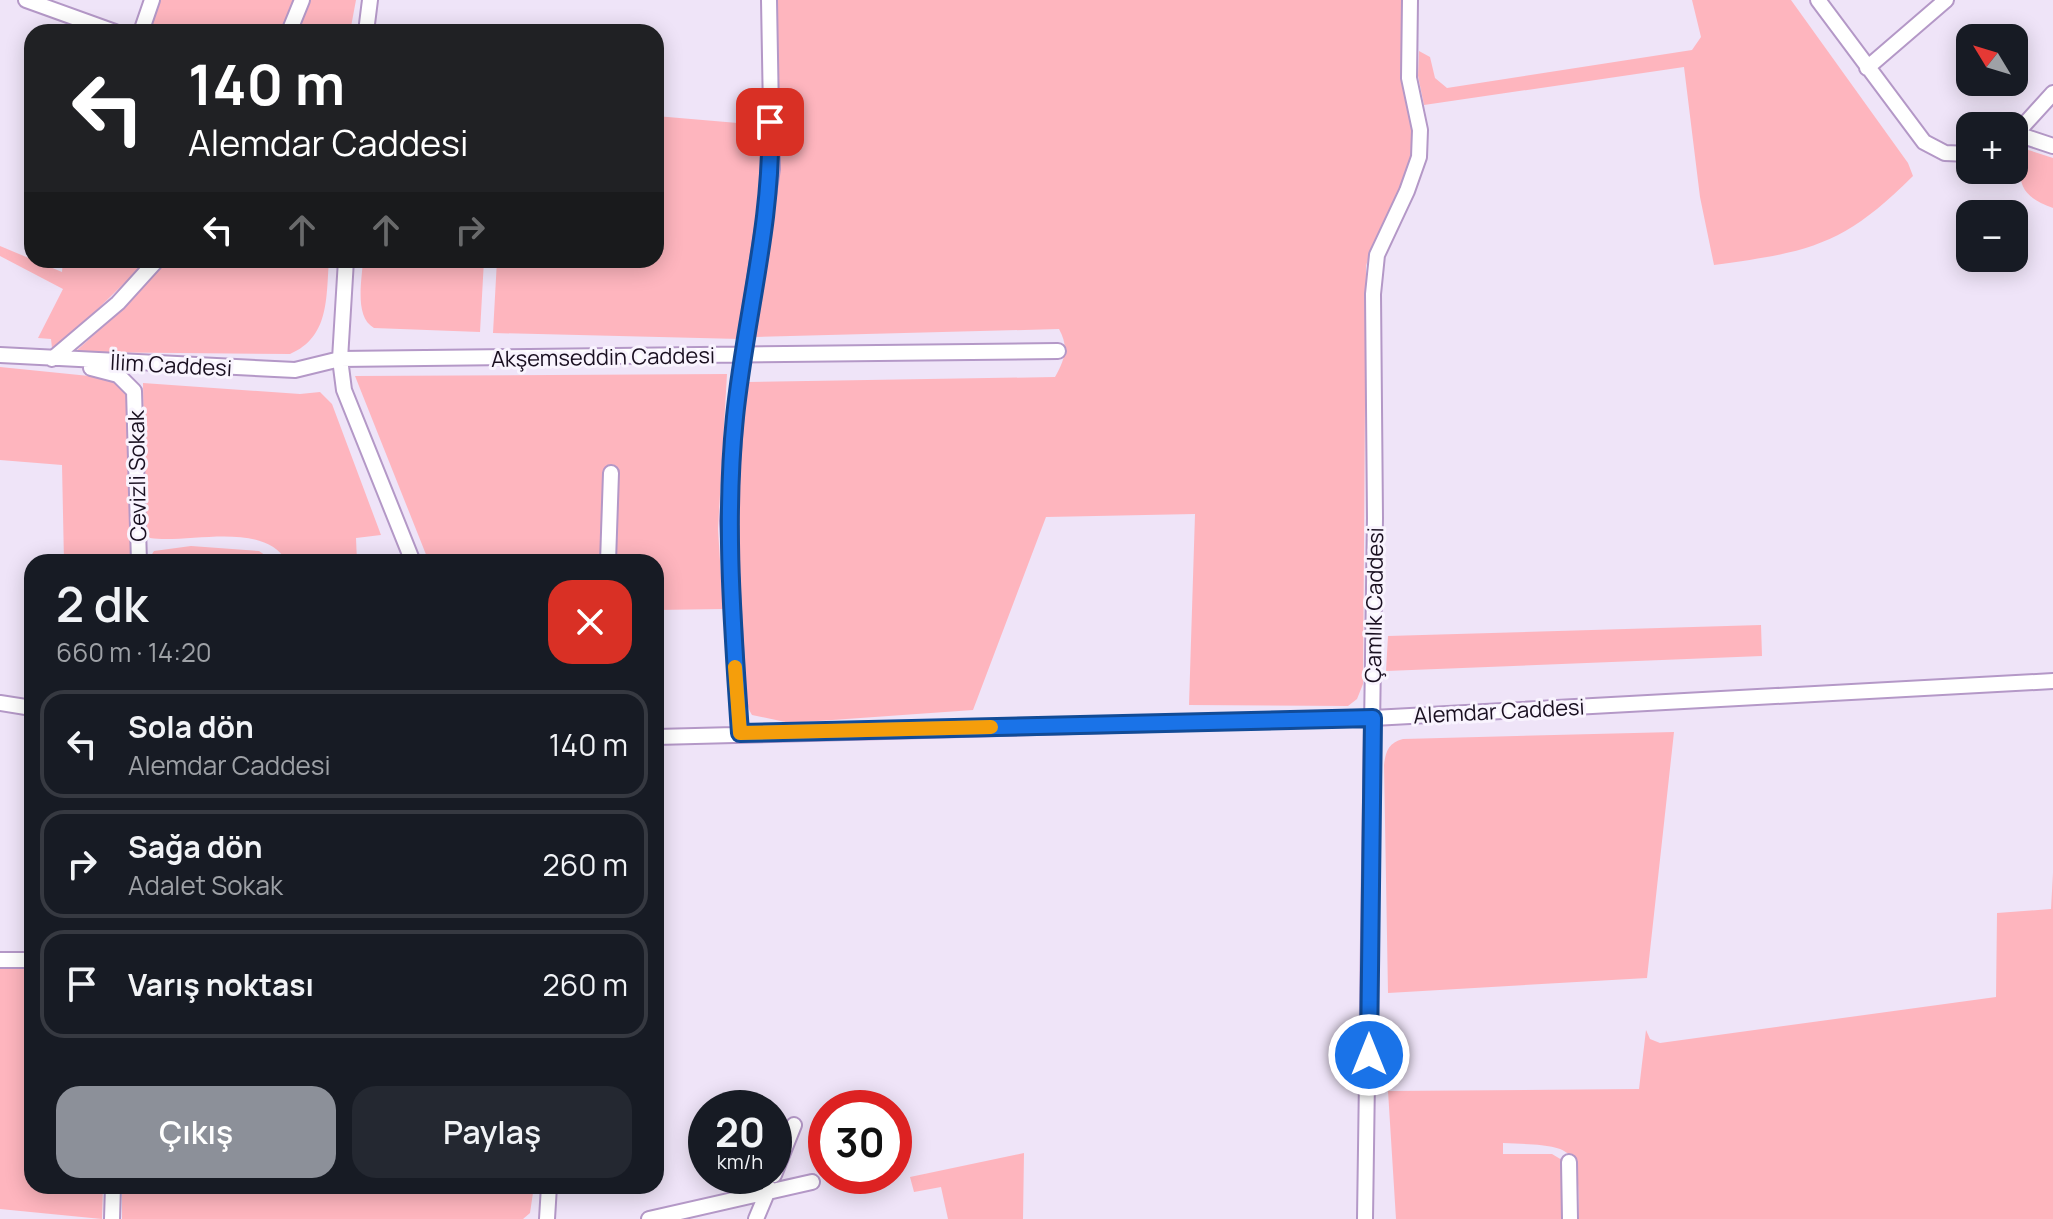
<!DOCTYPE html>
<html lang="tr">
<head>
<meta charset="utf-8">
<style>
	body { margin:0; font-family:Manrope,sans-serif; background:#242831; color:#f1f3f6; height:100vh; display:flex; flex-direction:column; font-size:30px; white-space:nowrap }
	* { box-sizing:border-box; margin:0 }
	p { font-size:26px; color:#9ea1a6 }
	.icon { flex:none; width:44px; height:44px; fill:none; stroke:currentColor; stroke-width:2; stroke-linecap:round; stroke-linejoin:round }
	.map { position:relative; flex:1; overflow:hidden }
	.sheet { position:absolute; left:24px; top:554px; width:640px; height:640px; display:flex; flex-direction:column; background:#171b24; border-radius:24px; box-shadow:0 4px 20px #0003 }
	.sheet>* { flex:none }
	.guide { position:absolute; left:24px; top:24px; width:640px; height:244px; border-radius:24px; box-shadow:0 4px 20px #0003; background:#202124; color:#fff; overflow:hidden }
	.needle { width:52px; rotate:308deg }
	.tools { position:absolute; left:1956px; top:24px; display:grid; gap:16px }
	.tools a { display:grid; place-items:center; width:72px; height:72px; border-radius:16px; background:#171b24; box-shadow:0 4px 20px #0003; font-size:40px }
	.speed { position:absolute; left:688px; top:1090px; display:flex; gap:16px; font-size:40px; font-weight:700; text-align:center }
	.speed>* { display:grid; place-content:center; width:104px; height:104px; border-radius:50%; background:#171b24; box-shadow:0 4px 20px #0003; line-height:1 }
	.speed small { font-size:20px; font-weight:400 }
	.speed .limit { border:12px solid #d22; background:#fff; color:#111 }
	.pin { position:absolute; display:grid; place-items:center; width:68px; height:68px; color:#fff; margin:-34px; border-radius:16px; box-shadow:0 4px 12px #0006 }
	.me { position:absolute; width:88px; margin:-44px; rotate:0deg; stroke-linejoin:round; filter:drop-shadow(0 0 6px #0008) }
	.turn { display:flex; align-items:center; gap:28px; height:168px; padding:0 32px; font-size:36px }
	.turn .icon { width:104px; height:104px; stroke-width:2.5 }
	.turn b { display:block; font-size:56px; line-height:68px }
	.lanes { display:flex; align-items:center; height:76px; padding:0 32px; background:#0003; justify-content:center; gap:40px; direction:ltr }
	.lanes .off { opacity:.35 }
	.round { display:grid; place-items:center; flex:none; width:84px; height:84px; border-radius:24px; background:#242831 }
	.headline { display:flex; align-items:center; justify-content:space-between; height:136px; padding:0 32px }
	h1 { font-size:48px; font-weight:600; line-height:60px }
	.primary-button { display:flex; gap:16px; margin-top:auto; padding:16px 32px }
	.primary-button a { flex:1; height:92px; border-radius:24px; background:#8c9099; color:#fff; font-size:32px; font-weight:600; line-height:92px; text-align:center }
	.primary-button a+a { background:#242831; color:#f1f3f6 }
	ul { padding:0; list-style:none }
	li { display:flex; align-items:center; gap:24px; height:108px; margin:0 16px 12px; padding:0 16px; border:4px solid #363941; border-radius:24px }
	li div { flex:1 }
	li b { display:block; font-size:30px }
	li em { font-style:normal }
	.map>svg:first-child { display:block }
	.green { fill:#feb5be }
	.lines { fill:none; stroke-linecap:round; stroke-linejoin:round }
	.street-casing { stroke:#b498c7; stroke-width:18 }
	.street { stroke:#fff; stroke-width:14 }
	.route-casing { stroke:#114b97; stroke-width:20 }
	.route { stroke:#1a73e8; stroke-width:14 }
	.slow { stroke:#f59e0b; stroke-width:14 }
	.labels { text-anchor:middle; stroke-width:6; stroke-linejoin:round; paint-order:stroke }
	.street-label { font-size:22px; fill:#190f20; stroke:#f9f4fe }
</style>
</head>
<body>
<div class="map">
<svg width="2053" height="1219" viewBox="0 0 2053 1219">
	<rect width="100%" height="100%" fill="#efe4f8"/>
	<path class="green" d="M 160,0 L 293,0 L 281,32 L 150,32 Z
		M 308,0 L 356,0 L 350,32 L 297,32 Z
		M 774,0 L 1404,0 C 1403,29 1400,58 1404,86 C 1408,109 1416,130 1413,153 C 1407,193 1377,227 1366,266 L 1363,684 L 1357,699 L 1348,706 L 1189,705 L 1195,514 L 1046,517 L 973,710 L 790,723 L 752,715 C 742,698 744,674 743,654 C 736,564 735,471 748,382 L 1055,377 C 1065,359 1069,347 1059,329 L 754,337 L 775,178 Z
		M 1692,0 L 1791,0 L 1908,163 L 1913,176 C 1843,246 1809,252 1714,265 L 1700,197 L 1684,67 L 1424,105 L 1418,76 L 1419,51 L 1430,57 L 1435,78 L 1447,88 L 1692,50 L 1701,37 Z
		M 656,116 L 761,125 L 765,185 L 740,339 L 493,333 L 497,260 L 656,260 Z
		M 2022,148 L 2053,158 L 2053,208 C 2019,196 2017,182 2022,148 Z
		M 0,246 L 62,272 L 63,260 L 148,260 L 64,342 L 52,348 L 51,339 L 38,338 L 63,289 L 0,256 Z
		M 165,260 L 329,260 C 326,297 330,337 290,354 L 75,352 L 130,302 Z
		M 363,260 L 484,260 L 480,332 L 374,328 C 354,317 362,280 363,260 Z
		M 0,367 L 109,378 L 128,392 L 133,562 L 64,562 L 62,465 L 0,460 Z
		M 727,374 L 718,529 L 723,609 L 656,610 L 656,562 L 429,562 L 355,376 Z
		M 143,383 L 300,394 L 320,392 L 332,404 L 381,535 L 356,538 L 357,562 L 287,562 C 264,520 188,544 150,538 L 145,531 Z
		M 191,546 L 259,551 L 275,562 L 147,562 L 154,551 Z
		M 1761,625 L 1762,656 L 1386,671 L 1388,636 Z
		M 1674,732 L 1647,978 L 1388,993 L 1384,765 C 1386,750 1389,743 1403,739 Z
		M 2053,873 L 2053,1219 L 1579,1219 C 1579,1144 1576,1146 1503,1143 L 1503,1154 L 1552,1154 L 1562,1160 L 1562,1219 L 1396,1219 L 1388,1091 L 1639,1089 L 1646,1030 L 1650,1039 L 1660,1043 L 1996,997 L 1997,913 L 2051,909 Z
		M 0,968 L 32,968 L 32,1186 L 103,1186 L 102,1219 L 0,1209 Z
		M 1024,1153 L 1023,1219 L 948,1219 L 941,1187 L 914,1192 L 910,1177 Z
		M 122,1186 L 534,1186 L 530,1213 L 523,1219 L 122,1219 Z"/>
	<g class="lines">
		<defs>
			<path id="street" d="M 26,0 L 115,32
				M 1818,0 L 1924,142 L 1945,153 L 1970,154
				M 141,32 L 152,0
				M 289,32 L 302,0
				M 366,32 L 370,0
				M 1867,68 L 1946,0
				M 2017,134 L 2053,146
				M 2014,136 L 2053,93
				M 346,260 L 340,359 L 344,390 L 413,562
				M 0,355 L 295,370 L 340,359 L 1058,351
				M 52,359 L 118,303 L 157,260
				M 91,368 L 118,375 L 134,391 L 139,562
				M 608,562 L 611,473
				M 0,703 L 32,708
				M 740,733 L 728,521 L 737,396 L 772,169 L 769,0
				M 656,737 L 1373,718 L 2053,681
				M 0,960 L 32,960
				M 1569,1162 L 1570,1219
				M 774,1175 L 794,1125
				M 112,1219 L 113,1186
				M 547,1219 L 549,1186
				M 649,1219 L 812,1182
				M 756,1219 L 769,1188
				M 1365,1219 L 1375,518 L 1373,294 L 1377,255 L 1407,191 L 1419,157 L 1420,130 L 1409,78 L 1410,0"/>
		</defs>
		<use href="#street" class="street-casing"/>
		<use href="#street" class="street"/>
	</g>
	<g class="lines">
		<defs>
			<path id="route" d="M 770,122 C 773,222 745,318 735,417 C 724,523 733,627 740,733 L 1373,718 L 1369,1055"/>
		</defs>
		<use href="#route" class="route-casing"/>
		<use href="#route" class="route"/>
		<path class="slow" d="M 735,667 L 740,733 L 991,727"/>
	</g>
	<g class="labels">
		<g class="street-label">
			<text transform="translate(603 357) rotate(-1)" y="8">Akşemseddin Caddesi</text>
			<text transform="translate(171 365) rotate(3)" y="8">İlim Caddesi</text>
			<text transform="translate(137 476) rotate(-91)" y="8">Cevizli Sokak</text>
			<text transform="translate(1374 605) rotate(-89)" y="8">Çamlık Caddesi</text>
			<text transform="translate(1499 711) rotate(-3)" y="8">Alemdar Caddesi</text>
		</g>
	</g>
</svg>
<div class="tools">
<a><svg class="needle" viewBox="-14 -14 28 28"><path d="M0-13l5 13h-10z" fill="#e53935"/><path d="M0 13l5-13h-10z" fill="#9ea1a6"/></svg></a>
<a>+</a>
<a>−</a>
</div>
<div class="speed"><div>20<small>km/h</small></div><div class="limit">30</div></div>
<div class="pin" style="left:770px;top:122px;background:#d93025"><svg class="icon" aria-label="arrive" viewBox="0 0 24 24"><path d="M6 21V4h12l-3 4 3 4H6"/></svg></div>
<svg class="me" style="left:1369px;top:1055px" viewBox="-20 -20 40 40"><circle r="17" fill="#1a73e8" stroke="#fff" stroke-width="3"/><path d="M0-11L8 9 0 5-8 9z" fill="#fff"/></svg>
<div class="guide">
<div class="turn"><svg class="icon" aria-label="left" viewBox="0 0 24 24"><path d="M17 20v-9H6M10 6l-5 5 5 5"/></svg><div><b>140 m</b>Alemdar Caddesi</div></div>
<div class="lanes"><svg class="icon" aria-label="left" viewBox="0 0 24 24"><path d="M17 20v-9H6M10 6l-5 5 5 5"/></svg><svg class="icon off" aria-label="ahead" viewBox="0 0 24 24"><path d="M12 20V5M6 11l6-6 6 6"/></svg><svg class="icon off" aria-label="ahead" viewBox="0 0 24 24"><path d="M12 20V5M6 11l6-6 6 6"/></svg><svg class="icon off" aria-label="right" viewBox="0 0 24 24"><path d="M7 20v-9h11M14 6l5 5-5 5"/></svg></div>
</div>
<section class="sheet">
<div class="headline"><div><h1>2 dk</h1><p>660 m · 14:20</p></div><a class="round" style="background:#d93025;color:#fff"><svg class="icon" aria-label="close" viewBox="0 0 24 24"><path d="M6 6l12 12M18 6L6 18"/></svg></a></div>
<ul>
<li><svg class="icon" aria-label="left" viewBox="0 0 24 24"><path d="M17 20v-9H6M10 6l-5 5 5 5"/></svg><div><b>Sola dön</b><p>Alemdar Caddesi</p></div><em>140 m</em></li>
<li><svg class="icon" aria-label="right" viewBox="0 0 24 24"><path d="M7 20v-9h11M14 6l5 5-5 5"/></svg><div><b>Sağa dön</b><p>Adalet Sokak</p></div><em>260 m</em></li>
<li><svg class="icon" aria-label="arrive" viewBox="0 0 24 24"><path d="M6 21V4h12l-3 4 3 4H6"/></svg><div><b>Varış noktası</b></div><em>260 m</em></li>
</ul>
<div class="primary-button"><a>Çıkış</a><a>Paylaş</a></div>
</section>
</div>
</body>
</html>
